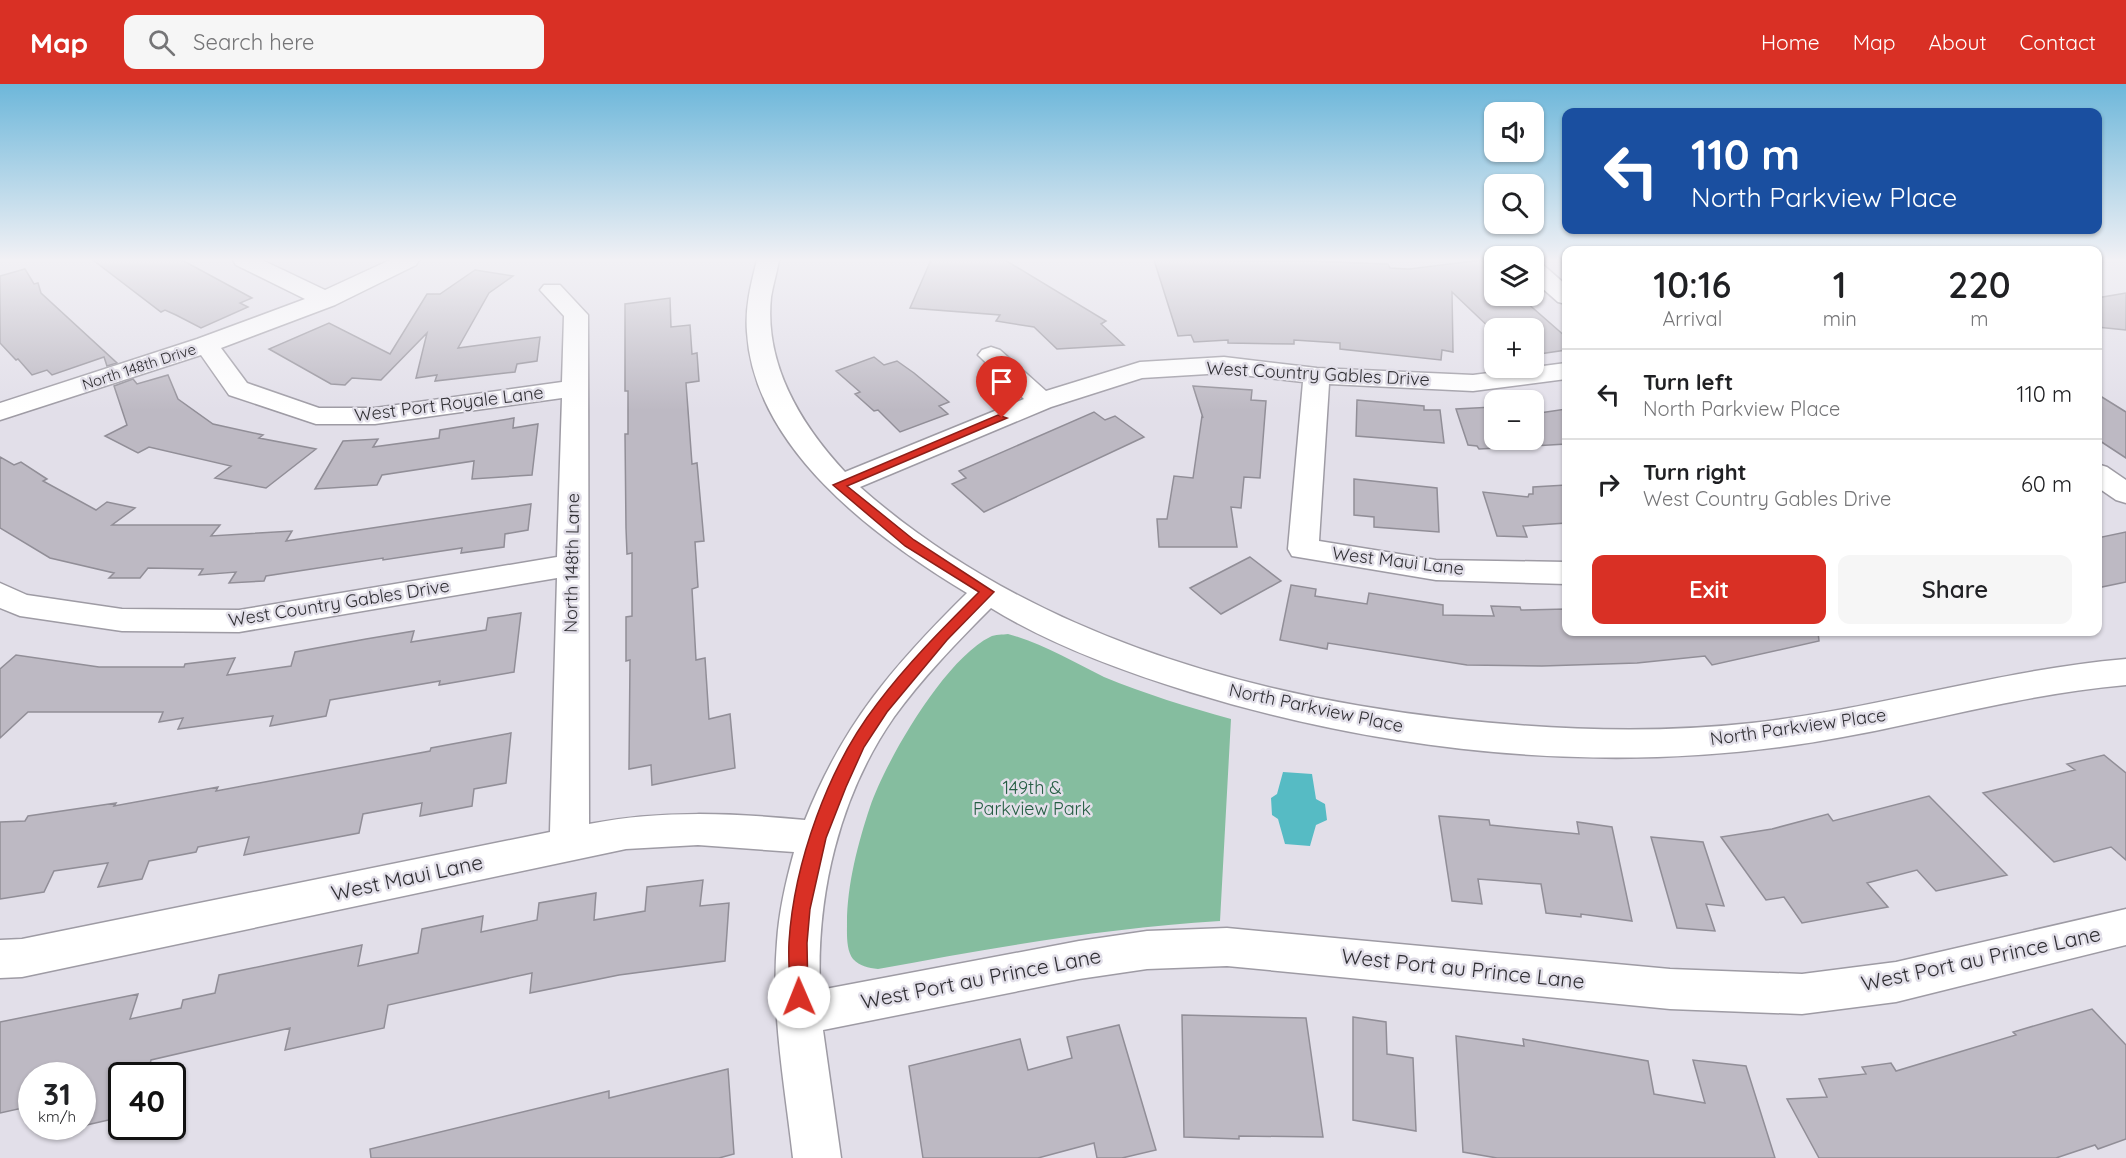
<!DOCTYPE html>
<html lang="en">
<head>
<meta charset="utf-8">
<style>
	body { margin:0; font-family:Quicksand,sans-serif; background:#f6f6f6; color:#202124; height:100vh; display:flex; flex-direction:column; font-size:22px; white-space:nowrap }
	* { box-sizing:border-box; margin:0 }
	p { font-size:20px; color:#757577 }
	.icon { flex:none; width:33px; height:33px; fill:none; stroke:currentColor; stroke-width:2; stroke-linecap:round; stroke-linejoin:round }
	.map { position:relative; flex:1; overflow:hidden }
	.drawer { position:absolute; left:1562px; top:162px; width:540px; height:390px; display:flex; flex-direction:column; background:#fff; border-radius:12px; box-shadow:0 2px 4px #0004 }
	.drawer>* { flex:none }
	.top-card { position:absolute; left:1562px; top:24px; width:540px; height:126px; border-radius:12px; box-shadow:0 2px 4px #0004; background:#1a4fa0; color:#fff; overflow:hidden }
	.fabs { position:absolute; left:1484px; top:18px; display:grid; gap:12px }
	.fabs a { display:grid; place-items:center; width:60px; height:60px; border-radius:12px; background:#fff; box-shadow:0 2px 4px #0004; font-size:30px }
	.speed { position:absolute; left:18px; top:978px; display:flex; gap:12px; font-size:30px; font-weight:700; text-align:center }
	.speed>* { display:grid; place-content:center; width:78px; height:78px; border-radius:50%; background:#fff; box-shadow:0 2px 4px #0004; line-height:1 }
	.speed small { font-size:15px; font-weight:400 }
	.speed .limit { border:3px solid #111; border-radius:9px; background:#fff; color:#111 }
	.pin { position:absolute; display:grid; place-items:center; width:51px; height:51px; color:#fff; margin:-62px -26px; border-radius:50% 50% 50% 0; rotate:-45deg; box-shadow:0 0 6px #0007 }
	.pin .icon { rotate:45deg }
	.me { position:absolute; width:66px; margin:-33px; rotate:359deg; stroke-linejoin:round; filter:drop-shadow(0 0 4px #0008) }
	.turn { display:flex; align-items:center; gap:21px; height:126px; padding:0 30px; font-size:27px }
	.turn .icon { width:78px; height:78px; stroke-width:2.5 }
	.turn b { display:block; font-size:42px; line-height:51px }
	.eta { display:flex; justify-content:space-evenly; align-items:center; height:102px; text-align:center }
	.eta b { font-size:36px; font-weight:600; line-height:42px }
	.primary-button { display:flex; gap:12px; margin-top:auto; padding:12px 30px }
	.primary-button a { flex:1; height:69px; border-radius:12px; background:#d93025; color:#fff; font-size:24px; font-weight:600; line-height:69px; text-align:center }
	.primary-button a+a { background:#f6f6f6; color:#202124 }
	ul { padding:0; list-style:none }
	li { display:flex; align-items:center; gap:18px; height:90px; padding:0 30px; border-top:2px solid #e0e0e0 }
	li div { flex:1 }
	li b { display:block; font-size:22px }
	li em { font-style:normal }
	header { display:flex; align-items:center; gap:36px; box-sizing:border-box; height:84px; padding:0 30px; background:#d93025; color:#fff }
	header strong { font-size:28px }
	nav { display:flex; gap:33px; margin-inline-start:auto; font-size:21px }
	.search { width:420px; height:54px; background:#f6f6f6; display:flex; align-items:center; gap:15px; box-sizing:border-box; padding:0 21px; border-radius:12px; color:#757577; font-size:22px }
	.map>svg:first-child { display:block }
	.green { fill:#85bd9f }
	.water { fill:#56bbc4 }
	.building { fill:#bdb9c3; stroke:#918e97; stroke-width:1.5 }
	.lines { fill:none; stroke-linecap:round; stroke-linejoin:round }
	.minor-casing { stroke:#9e9ba4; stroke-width:3 }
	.minor { fill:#fff; fill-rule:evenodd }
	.route { fill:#d93025; stroke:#8d1f18; stroke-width:1.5 }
	.labels { text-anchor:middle; stroke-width:5; stroke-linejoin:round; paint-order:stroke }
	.far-street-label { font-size:15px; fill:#302f33; stroke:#e2dfe9 }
	.street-label { font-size:18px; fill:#302f33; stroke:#e2dfe9 }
	.park-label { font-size:18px; fill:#265e44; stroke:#e2dfe9 }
	.near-street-label { font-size:21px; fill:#302f33; stroke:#e2dfe9 }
</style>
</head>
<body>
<header>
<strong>Map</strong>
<div class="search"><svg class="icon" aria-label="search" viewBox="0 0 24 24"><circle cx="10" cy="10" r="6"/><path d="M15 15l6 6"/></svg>Search here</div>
<nav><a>Home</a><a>Map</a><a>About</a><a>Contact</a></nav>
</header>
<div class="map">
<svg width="2126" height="1074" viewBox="0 0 2126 1074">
	<rect width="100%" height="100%" fill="#e2dfe9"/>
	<path class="green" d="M 1008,550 C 1042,559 1073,578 1104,593 C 1145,610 1188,623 1231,635 L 1220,837 C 1104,844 992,864 878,885 C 868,884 860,882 853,875 C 846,866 847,850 847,839 C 847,801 858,759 870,723 C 886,676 945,575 990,553 C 995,550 1003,551 1008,550 Z"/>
	<path class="water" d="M 1283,688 L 1312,690 L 1316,715 L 1325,720 L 1327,736 L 1316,741 L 1310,762 L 1285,760 L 1278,735 L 1272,731 L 1271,714 L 1277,710 Z"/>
	<path class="building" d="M 93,176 L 182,176 L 252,214 L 240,219 L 248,223 L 201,244 L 176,231 L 165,226 L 161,228 Z
		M 931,176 L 1005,176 L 1106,237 L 1101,240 L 1124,261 L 1057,265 L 1034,243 L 996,237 L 1000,231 L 910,224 Z
		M 1154,176 L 1309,177 L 1388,180 L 1390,184 L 1409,185 L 1482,176 L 1494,187 L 1494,212 L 1519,212 L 1566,253 L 1566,266 L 1533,271 L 1533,244 L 1494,244 L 1494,248 L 1452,208 L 1453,268 L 1442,266 L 1441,276 L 1340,265 L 1340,259 L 1294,256 L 1294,260 L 1228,259 L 1228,256 L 1194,258 L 1191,251 L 1178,252 Z
		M 25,185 L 34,200 L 38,199 L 41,209 L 117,279 L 107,282 L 104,273 L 52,291 L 47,286 L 32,291 L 18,275 L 16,276 L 0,259 L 0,192 Z
		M 475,186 L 513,192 L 489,209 L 458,264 L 540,253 L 537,277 L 517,280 L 515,288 L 435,297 L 437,291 L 416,294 L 427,249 L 381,296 L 352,294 L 345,301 L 331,300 L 269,265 L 329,239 L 390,270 L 427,210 L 440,210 Z
		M 2126,209 L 2126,246 L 2097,243 L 2097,214 Z
		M 670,214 L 671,243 L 690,241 L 692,270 L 697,269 L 699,297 L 686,299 L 692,380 L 697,379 L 704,457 L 695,458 L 698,503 L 692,505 L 696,576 L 705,574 L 709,635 L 730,630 L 735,684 L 652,701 L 651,681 L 629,685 L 630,576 L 626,577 L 626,533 L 632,532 L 632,469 L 627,470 L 626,444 L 625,350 L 628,350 L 628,307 L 625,307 L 625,220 Z
		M 874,273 L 884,281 L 897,277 L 914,289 L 949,318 L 939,322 L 948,330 L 900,348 L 878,326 L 874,327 L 855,310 L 860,308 L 836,287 Z
		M 168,291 L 178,315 L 213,340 L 263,351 L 259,354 L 316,365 L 266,404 L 215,394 L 231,382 L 149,363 L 138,369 L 105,352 L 127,341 L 114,302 L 133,295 L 137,300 Z
		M 1193,302 L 1252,306 L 1251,316 L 1266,317 L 1260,394 L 1244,393 L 1241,424 L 1231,423 L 1237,463 L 1159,463 L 1157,435 L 1167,435 L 1174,392 L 1193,394 L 1202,332 L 1203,334 Z
		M 2097,310 L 2126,328 L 2126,374 L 2097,355 Z
		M 1357,316 L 1424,322 L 1424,326 L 1440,326 L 1444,359 L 1356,352 Z
		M 1493,323 L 1494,356 L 1513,356 L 1518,363 L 1479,365 L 1477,362 L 1468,361 L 1456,325 Z
		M 1566,325 L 1566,360 L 1533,362 L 1533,330 Z
		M 1094,328 L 1105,336 L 1115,332 L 1144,353 L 984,428 L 952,400 L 966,394 L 959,387 Z
		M 514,334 L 513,344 L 538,340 L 532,391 L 472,395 L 474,377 L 382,391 L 377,401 L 315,405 L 343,357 L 378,355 L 373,363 L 439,354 L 440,346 Z
		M 0,373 L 14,381 L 21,378 L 47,395 L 43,397 L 96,426 L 107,418 L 135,424 L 112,441 L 220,441 L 211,452 L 292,447 L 286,457 L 531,420 L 528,446 L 505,450 L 504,463 L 461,469 L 462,464 L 383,476 L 383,474 L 266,492 L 264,497 L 229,499 L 236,488 L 199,491 L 203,485 L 148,484 L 140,494 L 109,494 L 114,489 L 50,474 L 0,444 Z
		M 1354,395 L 1437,404 L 1439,448 L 1374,443 L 1374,433 L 1354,431 Z
		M 1566,401 L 1566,439 L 1523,442 L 1527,453 L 1497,452 L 1483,408 L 1528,413 L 1529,410 L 1533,410 L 1533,403 Z
		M 2126,448 L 2126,498 L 2097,504 L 2097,454 Z
		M 1250,473 L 1281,497 L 1221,530 L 1190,504 Z
		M 1291,501 L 1316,505 L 1315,512 L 1367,520 L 1369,509 L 1443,521 L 1443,531 L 1494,532 L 1491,522 L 1520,523 L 1521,526 L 1566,525 L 1566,548 L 1818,548 L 1819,557 L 1712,581 L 1705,572 L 1637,579 L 1542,582 L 1467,581 L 1328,559 L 1327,565 L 1280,556 Z
		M 521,529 L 514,588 L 439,601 L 440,597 L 330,616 L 326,632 L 270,642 L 273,632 L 178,645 L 183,634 L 159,638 L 163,628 L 28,628 L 0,654 L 0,585 L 16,571 L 99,583 L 184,583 L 185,580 L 235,574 L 227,591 L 291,582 L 295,568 L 366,555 L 414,547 L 411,558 L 486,546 L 488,534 Z
		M 511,649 L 506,699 L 474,705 L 472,722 L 420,732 L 422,719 L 363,730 L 359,749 L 244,771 L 249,753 L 198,763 L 196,768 L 149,777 L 142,795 L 98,803 L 108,779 L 54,787 L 44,808 L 0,815 L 0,738 L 25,737 L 28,732 L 116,719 L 114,722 L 218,703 L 216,707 L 430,667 L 431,664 Z
		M 2104,671 L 2126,689 L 2126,776 L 2111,763 L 2054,778 L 1983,709 L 2075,686 L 2067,680 Z
		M 1929,712 L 2007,791 L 1936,807 L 1917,786 L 1867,799 L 1888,823 L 1802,839 L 1784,813 L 1766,816 L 1721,753 L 1772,745 L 1828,730 L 1833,737 Z
		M 1439,732 L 1489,736 L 1490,741 L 1579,750 L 1577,738 L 1612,743 L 1632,837 L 1581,830 L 1581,833 L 1546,829 L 1541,800 L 1478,795 L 1482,820 L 1452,817 Z
		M 1651,753 L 1703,758 L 1724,822 L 1706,820 L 1715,847 L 1677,844 Z
		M 703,796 L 700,822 L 729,819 L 725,877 L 619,891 L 530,909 L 532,889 L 388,921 L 384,944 L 285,966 L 290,944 L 151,976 L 147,992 L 122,992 L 122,1033 L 82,1042 L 82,992 L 32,992 L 32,1022 L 0,1029 L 0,938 L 138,910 L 130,935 L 181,924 L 183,916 L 215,909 L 219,891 L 362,861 L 358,882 L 418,869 L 422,845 L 483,832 L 481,848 L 537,836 L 539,819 L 596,809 L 594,836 L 645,827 L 647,803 Z
		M 2092,925 L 2126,961 L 2126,1055 L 2098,1065 L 2095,1061 L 2056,1074 L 1819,1074 L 1787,1015 L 1827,1013 L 1819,995 L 1866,990 L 1862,983 L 1891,979 L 1896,987 L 2016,951 L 2013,948 Z
		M 1182,931 L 1306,934 L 1323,1053 L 1239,1052 L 1239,1055 L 1184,1053 Z
		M 1353,933 L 1386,938 L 1387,970 L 1413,974 L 1416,1047 L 1353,1036 Z
		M 1119,941 L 1156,1066 L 1122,1074 L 1097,1074 L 1094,1059 L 1038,1074 L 923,1074 L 909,982 L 1020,955 L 1028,986 L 1072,974 L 1067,953 Z
		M 1456,952 L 1524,962 L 1523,955 L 1648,977 L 1654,1010 L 1705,1019 L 1693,976 L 1746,982 L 1775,1074 L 1497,1074 L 1463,1068 Z
		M 728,985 L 734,1070 L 719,1074 L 371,1074 L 370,1065 L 609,1007 L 609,1014 Z"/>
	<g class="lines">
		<defs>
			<path id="minor" d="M 233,176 L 262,176 L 325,206 L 390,176 L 419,176 L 416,181 L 335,221 L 221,264 L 247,299 L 319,324 L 375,324 L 562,298 L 564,232 L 540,206 L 544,201 L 560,201 L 588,231 L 589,740 C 661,726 732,729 805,736 C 843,640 894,581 967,509 C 876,454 754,365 747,248 C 745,223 751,200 757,176 L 779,176 C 777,188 773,201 771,213 C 764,280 801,341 845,388 L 1024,315 L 978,271 L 982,266 L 991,263 L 1000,266 L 1046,307 L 1140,278 L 1224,273 L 1317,284 L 1473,291 L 1566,279 L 1566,295 L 1473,307 L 1329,300 L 1319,457 L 1436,476 L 1566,478 L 1566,500 L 1436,496 L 1292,472 L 1288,465 L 1303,298 L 1224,289 L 1142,294 L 1051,323 L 860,403 C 1023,547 1240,611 1453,635 C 1552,646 1653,650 1752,639 C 1878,625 1999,586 2126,575 L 2126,601 C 2009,611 1897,648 1780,663 C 1584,689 1379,666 1190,608 C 1122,587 1051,561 991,524 C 957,558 922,594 894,633 C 839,712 816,811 820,906 L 1079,857 L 1147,847 L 1227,844 L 1670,885 L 1802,890 L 1896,878 L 2126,825 L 2126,861 L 1896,918 L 1802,930 L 1670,925 L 1227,882 L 1147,885 L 1079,895 L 823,946 L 841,1074 L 793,1074 C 785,1003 771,930 777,858 C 779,827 786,797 794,768 L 698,761 L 626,765 L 22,893 L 0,894 L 0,856 L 22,855 L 550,748 L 557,494 L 239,548 L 122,547 L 20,532 L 0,524 L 0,499 L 27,511 L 122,525 L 239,526 L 557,473 L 562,314 L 375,340 L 316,340 L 229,311 L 201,271 L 0,336 L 0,319 L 197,255 L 305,215 L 236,181 Z
				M 1533,177 L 1541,179 L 1566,201 L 1566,220 L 1558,218 L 1533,196 Z
				M 2097,380 L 2107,383 L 2126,396 L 2126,419 L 2116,416 L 2097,403 Z"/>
		</defs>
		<use href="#minor" class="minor-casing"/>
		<use href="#minor" class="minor"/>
	</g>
	<linearGradient id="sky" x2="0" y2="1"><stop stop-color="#6db7da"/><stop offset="0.54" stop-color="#f2f1f5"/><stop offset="1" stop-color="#f2f1f5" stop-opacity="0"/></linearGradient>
	<rect width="2126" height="326" fill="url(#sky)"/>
	<path class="route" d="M 998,331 L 1007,334 L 847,402 L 914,456 L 994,508 L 947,556 L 887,628 L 864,663 L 846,703 L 826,754 L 810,825 L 807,859 L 808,913 L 806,919 L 799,922 L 793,919 L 790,913 C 790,895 788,876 789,858 C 794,779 828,683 877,620 C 907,580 943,544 979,508 L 905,462 L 833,401 Z"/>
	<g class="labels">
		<g class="far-street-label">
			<text transform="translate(139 283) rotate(-18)" y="5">North 148th Drive</text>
		</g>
		<g class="street-label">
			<text transform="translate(1318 290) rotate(3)" y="6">West Country Gables Drive</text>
			<text transform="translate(449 320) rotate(-7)" y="6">West Port Royale Lane</text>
			<text transform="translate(1398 477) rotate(7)" y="6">West Maui Lane</text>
			<text transform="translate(572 479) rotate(-89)" y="6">North 148th Lane</text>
			<text transform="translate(339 519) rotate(-9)" y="6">West Country Gables Drive</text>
			<text transform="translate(1316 624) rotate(12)" y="6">North Parkview Place</text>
			<text transform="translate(1798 643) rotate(-8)" y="6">North Parkview Place</text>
		</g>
		<g class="park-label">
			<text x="1032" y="710">149th &amp;<tspan x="1032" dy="21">Parkview Park</tspan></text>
		</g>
		<g class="near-street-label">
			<text transform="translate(407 794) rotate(-12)" y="7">West Maui Lane</text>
			<text transform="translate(1981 875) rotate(-12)" y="7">West Port au Prince Lane</text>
			<text transform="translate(1463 885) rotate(6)" y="7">West Port au Prince Lane</text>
			<text transform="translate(981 895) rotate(-11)" y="7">West Port au Prince Lane</text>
		</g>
	</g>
</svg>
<div class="fabs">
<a><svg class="icon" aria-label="sound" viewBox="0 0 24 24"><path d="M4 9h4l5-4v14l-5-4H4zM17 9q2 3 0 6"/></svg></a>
<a><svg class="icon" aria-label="search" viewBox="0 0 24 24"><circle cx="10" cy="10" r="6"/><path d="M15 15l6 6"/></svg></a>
<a><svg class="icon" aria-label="layers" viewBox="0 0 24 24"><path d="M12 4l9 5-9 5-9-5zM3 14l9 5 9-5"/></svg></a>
<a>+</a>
<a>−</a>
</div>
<div class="speed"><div>31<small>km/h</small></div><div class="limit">40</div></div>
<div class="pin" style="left:1002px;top:334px;background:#d93025"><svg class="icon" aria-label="arrive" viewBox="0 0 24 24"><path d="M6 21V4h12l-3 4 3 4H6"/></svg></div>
<svg class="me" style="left:799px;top:913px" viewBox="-20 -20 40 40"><circle r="19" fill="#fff"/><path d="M0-13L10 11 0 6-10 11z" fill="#d93025"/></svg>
<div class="top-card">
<div class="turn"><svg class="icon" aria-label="left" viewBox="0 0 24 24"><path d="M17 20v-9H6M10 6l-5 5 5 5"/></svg><div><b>110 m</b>North Parkview Place</div></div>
</div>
<section class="drawer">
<div class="eta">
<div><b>10:16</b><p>Arrival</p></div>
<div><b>1</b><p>min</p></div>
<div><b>220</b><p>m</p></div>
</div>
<ul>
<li><svg class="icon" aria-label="left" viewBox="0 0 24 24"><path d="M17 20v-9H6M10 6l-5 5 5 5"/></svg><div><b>Turn left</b><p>North Parkview Place</p></div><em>110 m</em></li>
<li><svg class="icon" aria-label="right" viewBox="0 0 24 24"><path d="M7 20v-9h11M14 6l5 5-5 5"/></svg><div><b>Turn right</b><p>West Country Gables Drive</p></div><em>60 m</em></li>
</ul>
<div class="primary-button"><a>Exit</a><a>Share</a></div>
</section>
</div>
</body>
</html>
